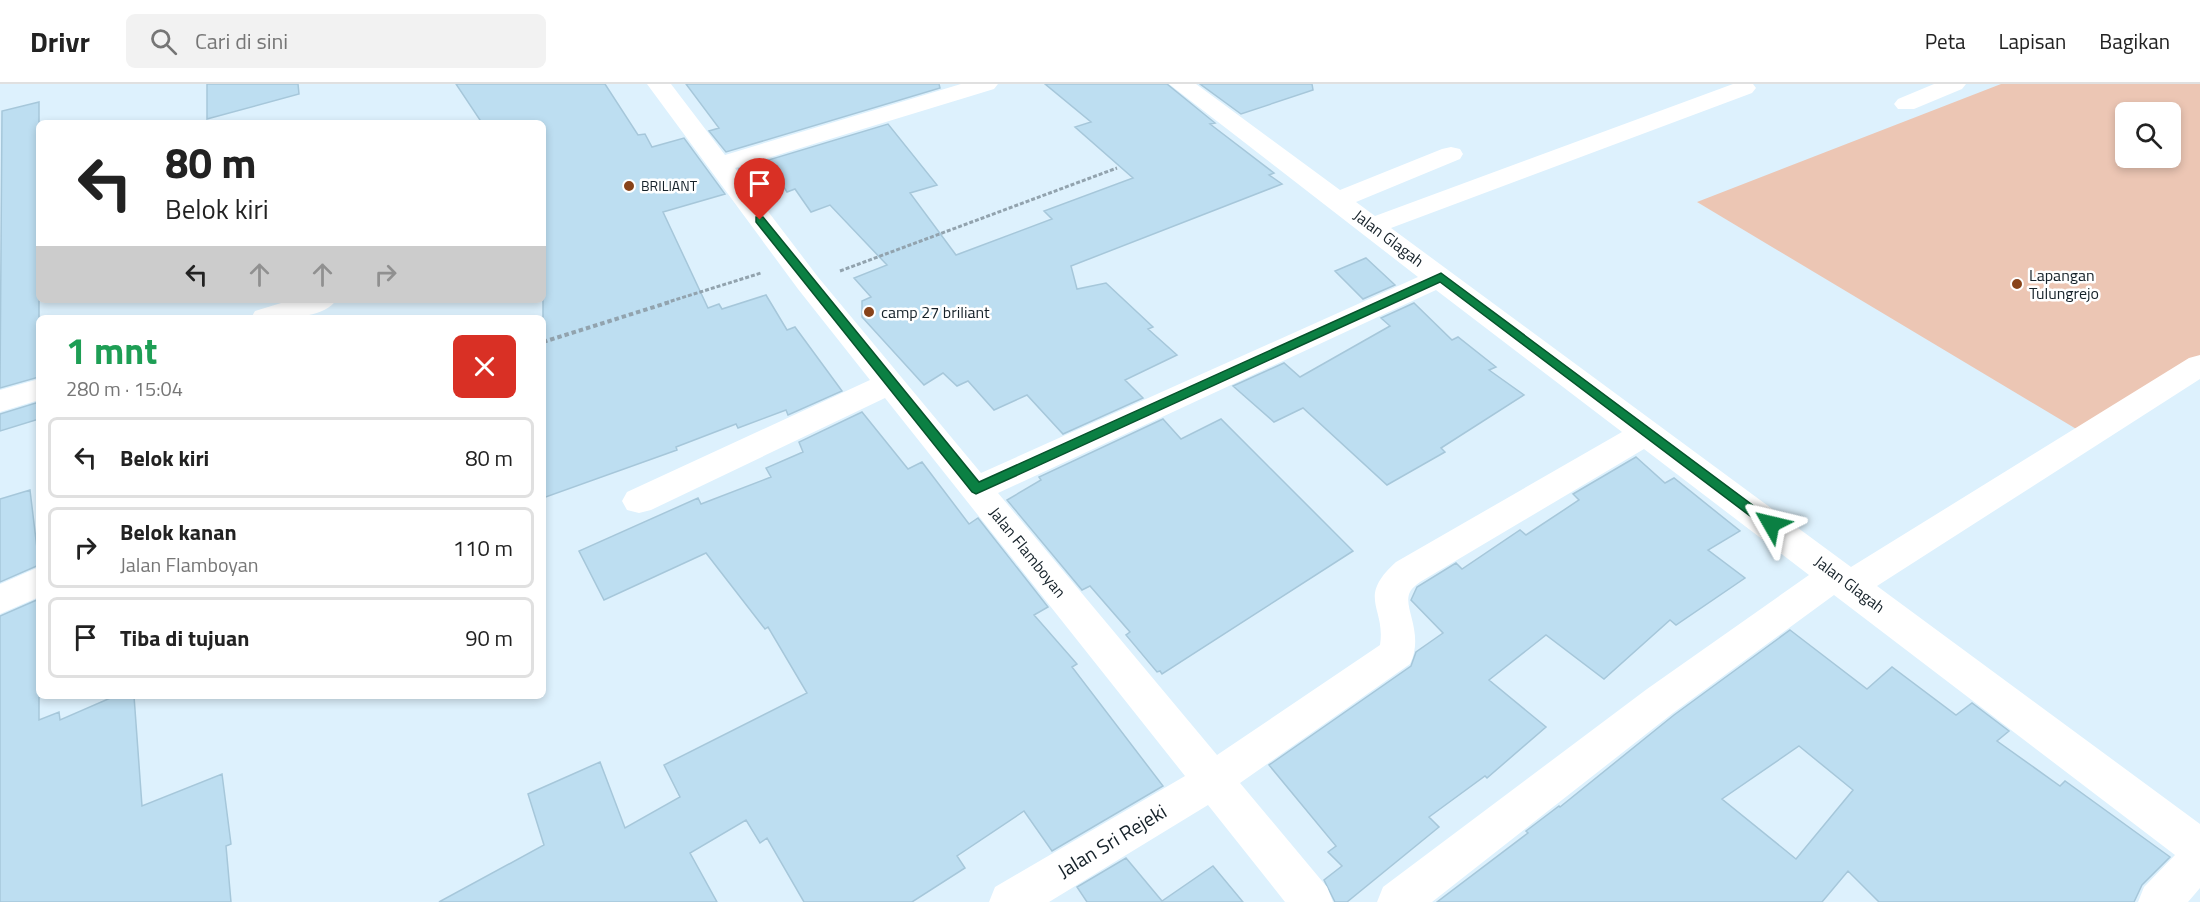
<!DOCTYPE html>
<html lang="id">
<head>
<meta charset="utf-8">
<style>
	body { margin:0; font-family:"Titillium Web",sans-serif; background:#f2f2f2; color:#222; height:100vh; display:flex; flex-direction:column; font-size:22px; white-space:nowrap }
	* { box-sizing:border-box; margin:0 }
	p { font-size:20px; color:#767676 }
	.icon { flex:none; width:33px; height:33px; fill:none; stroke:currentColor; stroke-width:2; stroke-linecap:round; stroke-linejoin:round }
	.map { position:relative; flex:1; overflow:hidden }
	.side { position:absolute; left:36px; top:231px; width:510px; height:384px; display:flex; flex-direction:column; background:#fff; border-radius:9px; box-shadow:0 3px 9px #0003 }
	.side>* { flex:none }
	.guide { position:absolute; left:36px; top:36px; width:510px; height:183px; border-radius:9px; box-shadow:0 3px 9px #0003; background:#fff; color:#222; overflow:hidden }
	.tools { position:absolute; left:2115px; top:18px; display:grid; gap:12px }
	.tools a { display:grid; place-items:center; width:66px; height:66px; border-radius:9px; background:#fff; box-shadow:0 3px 9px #0003; font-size:30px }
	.pin { position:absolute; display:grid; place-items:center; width:51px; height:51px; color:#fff; margin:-62px -26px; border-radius:50% 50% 50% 0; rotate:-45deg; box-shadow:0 0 6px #0007 }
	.pin .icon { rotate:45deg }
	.me { position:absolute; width:66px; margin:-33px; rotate:307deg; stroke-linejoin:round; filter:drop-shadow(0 0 4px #0008) }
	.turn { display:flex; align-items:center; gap:21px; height:126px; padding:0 30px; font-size:27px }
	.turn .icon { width:78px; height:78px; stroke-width:2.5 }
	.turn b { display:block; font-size:42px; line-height:51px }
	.lanes { display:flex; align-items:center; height:57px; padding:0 30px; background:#0003; justify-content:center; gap:30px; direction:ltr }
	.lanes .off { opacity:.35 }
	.round { display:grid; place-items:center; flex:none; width:63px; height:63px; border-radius:9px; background:#f2f2f2 }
	.summary { display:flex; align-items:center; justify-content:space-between; height:102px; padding:0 30px }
	h1 { font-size:36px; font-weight:700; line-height:45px; color:#1e9e55 }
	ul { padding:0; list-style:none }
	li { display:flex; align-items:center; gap:18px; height:81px; margin:0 12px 9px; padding:0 18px; border:3px solid #e0e0e0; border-radius:9px }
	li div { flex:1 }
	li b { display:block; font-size:22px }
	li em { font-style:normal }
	header { display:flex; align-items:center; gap:36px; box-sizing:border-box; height:84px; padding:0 30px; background:#fff; border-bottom:2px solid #e0e0e0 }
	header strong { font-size:28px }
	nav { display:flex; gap:33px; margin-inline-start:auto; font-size:21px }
	.search { width:420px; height:54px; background:#f2f2f2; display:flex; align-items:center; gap:15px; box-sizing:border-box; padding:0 21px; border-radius:9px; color:#767676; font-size:22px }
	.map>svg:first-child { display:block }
	.green { fill:#ecc6b4; fill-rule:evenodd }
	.building { fill:#bddef1; stroke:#a6c7da; stroke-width:1.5; fill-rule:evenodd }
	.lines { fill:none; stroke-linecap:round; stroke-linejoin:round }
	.path-far1 { stroke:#92a3ae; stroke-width:3; stroke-dasharray:4 2; stroke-linecap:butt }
	.path { stroke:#92a3ae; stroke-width:4; stroke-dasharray:4.5 3; stroke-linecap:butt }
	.minor { fill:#fff; fill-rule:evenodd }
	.route { fill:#0b8043; stroke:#07532c; stroke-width:1.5 }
	.poi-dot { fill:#88431a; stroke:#fff; stroke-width:2 }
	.labels { text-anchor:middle; stroke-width:5; stroke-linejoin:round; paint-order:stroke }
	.far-poi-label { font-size:14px; fill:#152129; stroke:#fff; text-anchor:start }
	.street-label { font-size:16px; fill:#152129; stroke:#fff }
	.poi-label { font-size:16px; fill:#152129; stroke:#fff; text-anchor:start }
	.near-street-label { font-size:20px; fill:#152129; stroke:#fff }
</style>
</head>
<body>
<header>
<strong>Drivr</strong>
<div class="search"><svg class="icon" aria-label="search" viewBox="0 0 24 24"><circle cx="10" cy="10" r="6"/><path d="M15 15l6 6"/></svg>Cari di sini</div>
<nav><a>Peta</a><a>Lapisan</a><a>Bagikan</a></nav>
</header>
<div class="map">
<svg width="2200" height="818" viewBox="0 0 2200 818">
	<rect width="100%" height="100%" fill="#ddf1fd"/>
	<path class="green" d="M 2001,0 L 2200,0 L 2200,281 L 2088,352 L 1697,118 ZM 2126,28 L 2170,28 L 2170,74 L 2126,74 Z"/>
	<path class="building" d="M 207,0 L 298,0 L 299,10 L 207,35 Z
		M 456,0 L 605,0 L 638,51 L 645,50 L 652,63 L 684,54 L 725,110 L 663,128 L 708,224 L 719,220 L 722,225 L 766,211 L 787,246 L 795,243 L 842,307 L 788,331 L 786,326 L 738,344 L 736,340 L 676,363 L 677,366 L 543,414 L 543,39 L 482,39 Z
		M 686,0 L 939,0 L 940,4 L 726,68 L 709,47 L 719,44 Z
		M 1045,0 L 1167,0 L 1215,39 L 1210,40 L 1274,89 L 1269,91 L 1282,100 L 1071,182 L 1077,205 L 1106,199 L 1153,243 L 1148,245 L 1177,271 L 1125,296 L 1143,314 L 1063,350 L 1027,311 L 994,326 L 968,297 L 957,302 L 943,289 L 924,301 L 862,233 L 862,217 L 871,213 L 854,194 L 887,181 L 830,121 L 811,128 L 795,105 L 787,108 L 780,97 L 752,103 L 739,85 L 888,40 L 937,101 L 910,109 L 956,171 L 1052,135 L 1044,127 L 1133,94 L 1075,43 L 1091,38 Z
		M 1200,0 L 1312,0 L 1313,6 L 1241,30 Z
		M 39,18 L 39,293 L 0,304 L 2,27 Z
		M 1366,174 L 1395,201 L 1363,215 L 1335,187 Z
		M 1414,219 L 1452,256 L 1458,253 L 1496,283 L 1489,286 L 1524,311 L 1441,364 L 1445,368 L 1387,401 L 1303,324 L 1274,338 L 1233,302 L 1284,279 L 1300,293 L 1390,242 L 1381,234 Z
		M 39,318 L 39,335 L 0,347 L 0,330 Z
		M 862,328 L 908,385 L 922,378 L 969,440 L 978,434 L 1048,523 L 1034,531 L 1077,580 L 1072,583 L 1163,702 L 1052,767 L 1024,727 L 957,772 L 965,784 L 912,818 L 804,818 L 767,754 L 760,759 L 746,736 L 690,769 L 717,818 L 439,818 L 544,761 L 528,710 L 600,678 L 625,744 L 680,713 L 664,681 L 807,609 L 768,543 L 765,545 L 706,469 L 604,516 L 579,467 L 698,414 L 701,420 L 771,393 L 766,384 L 803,368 L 799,358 Z
		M 1163,335 L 1181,355 L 1221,335 L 1353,467 L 1162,590 L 1160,587 L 1157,588 L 1126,551 L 1130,548 L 1090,502 L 1082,506 L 1007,416 L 1041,396 L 1039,393 Z
		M 1636,373 L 1665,399 L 1674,394 L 1740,447 L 1708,466 L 1745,494 L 1676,541 L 1670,536 L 1604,595 L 1546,551 L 1489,596 L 1546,643 L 1487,694 L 1485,692 L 1429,733 L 1439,743 L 1347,818 L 1335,818 L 1324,796 L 1342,782 L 1328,768 L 1336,762 L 1269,681 L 1411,582 L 1416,568 L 1443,549 L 1411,516 L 1417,503 L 1456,479 L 1462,485 L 1520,446 L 1526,451 L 1579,416 L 1573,410 Z
		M 30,406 L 39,481 L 0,498 L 0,415 Z
		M 39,515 L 39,636 L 59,628 L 60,636 L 115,612 L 134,612 L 142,722 L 222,690 L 231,760 L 226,762 L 231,818 L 0,818 L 0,532 Z
		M 1790,546 L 1867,605 L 1892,583 L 1956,631 L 1972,619 L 2009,647 L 1997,657 L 2060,702 L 2065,697 L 2170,773 L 2142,801 L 2134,818 L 1879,818 L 1848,787 L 1822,818 L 1437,818 L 1528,749 L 1526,747 L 1559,722 L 1560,723 L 1674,631 ZM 1799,662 L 1853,706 L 1796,775 L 1722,715 Z
		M 1126,774 L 1162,817 L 1213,782 L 1243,818 L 1087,818 L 1077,803 Z"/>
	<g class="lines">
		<path class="path-far1" d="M 840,187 L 1117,84
			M 665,219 L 761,189"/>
		<path class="path" d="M 543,258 L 670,218"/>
		<path class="minor" d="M 647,0 L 671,0 L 725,71 L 961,0 L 998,0 L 994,5 L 735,84 L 818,193 L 981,389 L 1418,193 L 1169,0 L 1196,0 L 1340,106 L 1442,65 L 1451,63 L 1460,65 L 1463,70 L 1460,75 L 1356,118 L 1375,132 L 1733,0 L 1753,0 L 1756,4 L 1752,9 L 1391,144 L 1851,483 L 2189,274 L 2200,271 L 2200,295 L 1877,502 L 2200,740 L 2200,804 L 2188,818 L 2138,818 L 2144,803 L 2175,771 L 1834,511 L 1673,629 L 1432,818 L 1377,818 L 1383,803 L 1647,605 L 1809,491 L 1644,365 L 1420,498 C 1417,500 1411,505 1410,508 C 1402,523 1425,549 1410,580 L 1240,699 L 1327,803 L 1333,818 L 1285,818 L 1208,721 L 1049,818 L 989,818 L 995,803 L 1185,692 L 885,314 L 651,426 L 639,429 L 627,426 L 622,417 L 627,408 L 870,296 L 798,205 ZM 1436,206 L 1622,348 L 1396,478 C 1356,514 1386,523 1380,561 L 1217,671 L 998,409 Z
			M 1934,0 L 1966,0 L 1962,5 L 1914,25 L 1898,25 L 1894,20 L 1898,15 Z
			M 291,216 L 336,216 C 323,237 273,234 251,234 L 255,227 Z
			M 39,295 L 39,316 L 0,328 L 0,306 Z
			M 39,483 L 39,513 L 0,530 L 0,500 Z"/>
	</g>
	<path class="route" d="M 756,133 L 763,133 L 979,398 L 1441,189 L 1778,440 L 1776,444 L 1766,444 L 1440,198 L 976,410 L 972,408 L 756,138 Z"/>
	<g class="poi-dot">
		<circle cx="629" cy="102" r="6"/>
		<circle cx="2017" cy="200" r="6"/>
		<circle cx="869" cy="228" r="6"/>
	</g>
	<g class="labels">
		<g class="far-poi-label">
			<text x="641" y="107">BRILIANT</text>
		</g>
		<g class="street-label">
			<text transform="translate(1389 154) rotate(37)" y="6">Jalan Glagah</text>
			<text transform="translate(1028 468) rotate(51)" y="6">Jalan Flamboyan</text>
			<text transform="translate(1850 500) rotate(37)" y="6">Jalan Glagah</text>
		</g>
		<g class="poi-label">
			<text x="2029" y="197">Lapangan<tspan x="2029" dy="18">Tulungrejo</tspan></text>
			<text x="881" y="234">camp 27 briliant</text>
		</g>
		<g class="near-street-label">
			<text transform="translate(1112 757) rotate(-31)" y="7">Jalan Sri Rejeki</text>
		</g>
	</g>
</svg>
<div class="tools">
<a><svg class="icon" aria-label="search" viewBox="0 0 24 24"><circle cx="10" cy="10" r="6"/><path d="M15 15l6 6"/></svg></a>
</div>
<div class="pin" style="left:760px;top:136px;background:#d93025"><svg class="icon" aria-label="arrive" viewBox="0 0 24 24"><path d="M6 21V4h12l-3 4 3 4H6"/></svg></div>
<svg class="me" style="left:1771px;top:440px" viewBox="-20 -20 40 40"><path d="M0-17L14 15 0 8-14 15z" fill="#0b8043" stroke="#fff" stroke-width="4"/></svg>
<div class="guide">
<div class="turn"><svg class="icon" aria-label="left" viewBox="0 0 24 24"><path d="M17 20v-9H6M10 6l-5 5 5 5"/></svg><div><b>80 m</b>Belok kiri</div></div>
<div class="lanes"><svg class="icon" aria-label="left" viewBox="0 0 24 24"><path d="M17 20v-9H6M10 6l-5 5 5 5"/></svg><svg class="icon off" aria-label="ahead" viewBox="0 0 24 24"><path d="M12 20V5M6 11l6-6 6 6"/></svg><svg class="icon off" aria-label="ahead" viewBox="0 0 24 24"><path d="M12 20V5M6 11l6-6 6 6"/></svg><svg class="icon off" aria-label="right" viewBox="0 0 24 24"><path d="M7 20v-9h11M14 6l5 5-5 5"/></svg></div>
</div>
<section class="side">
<div class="summary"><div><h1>1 mnt</h1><p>280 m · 15:04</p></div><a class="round" style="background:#d93025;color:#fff"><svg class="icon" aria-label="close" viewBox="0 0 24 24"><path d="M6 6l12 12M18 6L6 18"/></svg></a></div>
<ul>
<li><svg class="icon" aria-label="left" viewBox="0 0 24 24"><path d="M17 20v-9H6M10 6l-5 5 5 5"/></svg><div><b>Belok kiri</b></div><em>80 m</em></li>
<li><svg class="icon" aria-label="right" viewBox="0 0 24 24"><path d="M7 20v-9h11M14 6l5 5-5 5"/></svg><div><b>Belok kanan</b><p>Jalan Flamboyan</p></div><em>110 m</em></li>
<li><svg class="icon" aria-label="arrive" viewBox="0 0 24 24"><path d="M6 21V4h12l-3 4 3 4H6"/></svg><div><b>Tiba di tujuan</b></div><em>90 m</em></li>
</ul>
</section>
</div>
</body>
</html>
